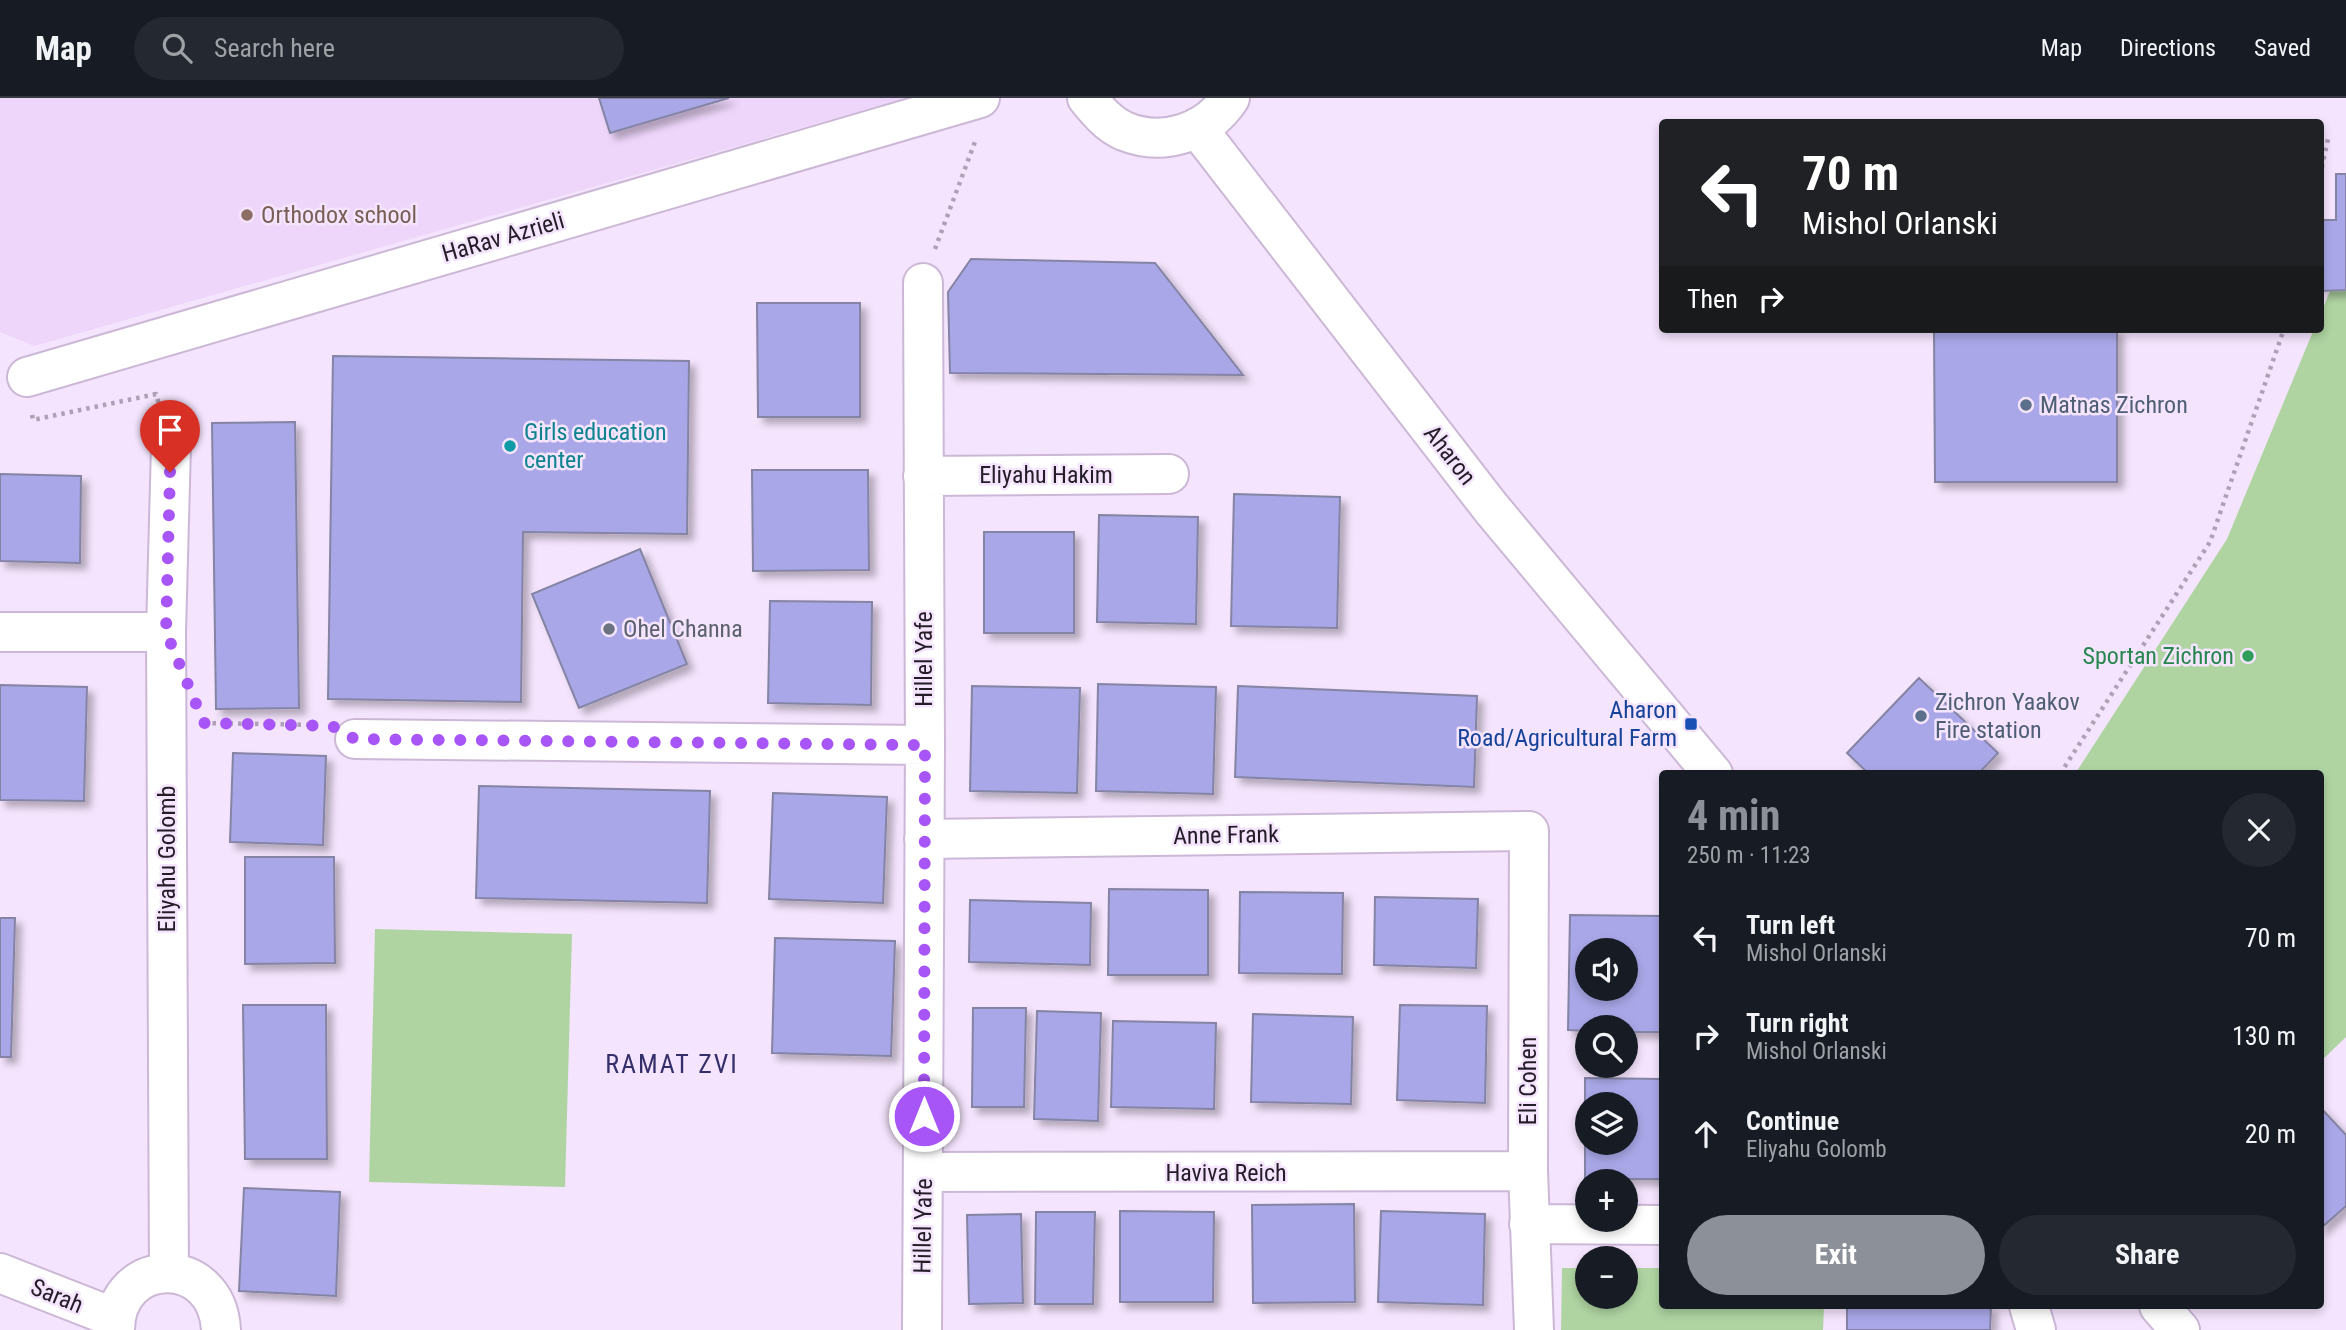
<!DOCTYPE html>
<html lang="en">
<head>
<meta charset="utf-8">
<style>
	body { margin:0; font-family:"Roboto Condensed",sans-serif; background:#242831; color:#f1f3f6; height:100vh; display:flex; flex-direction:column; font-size:26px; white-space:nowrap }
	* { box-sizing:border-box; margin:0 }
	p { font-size:23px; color:#9ea1a6 }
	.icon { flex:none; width:38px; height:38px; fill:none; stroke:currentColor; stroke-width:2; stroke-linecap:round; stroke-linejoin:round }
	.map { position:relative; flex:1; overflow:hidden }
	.side { position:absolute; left:1659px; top:672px; width:665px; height:539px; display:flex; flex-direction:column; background:#171b24; border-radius:7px; box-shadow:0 4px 10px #0003 }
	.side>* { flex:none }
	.hud { position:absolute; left:1659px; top:21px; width:665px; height:214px; border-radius:7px; box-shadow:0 4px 10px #0003; background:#202124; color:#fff; overflow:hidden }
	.buttons { position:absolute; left:1575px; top:840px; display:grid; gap:14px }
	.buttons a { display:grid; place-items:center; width:63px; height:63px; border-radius:50%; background:#171b24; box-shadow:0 4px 10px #0003; font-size:35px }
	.pin { position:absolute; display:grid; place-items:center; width:60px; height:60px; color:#fff; margin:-72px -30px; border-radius:50% 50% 50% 0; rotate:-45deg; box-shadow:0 0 7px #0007 }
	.pin .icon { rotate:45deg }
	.me { position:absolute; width:77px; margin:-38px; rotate:0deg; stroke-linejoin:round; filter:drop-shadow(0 0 5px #0008) }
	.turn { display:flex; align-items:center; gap:24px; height:147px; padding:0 28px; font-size:32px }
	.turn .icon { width:91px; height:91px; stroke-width:2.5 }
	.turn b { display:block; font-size:49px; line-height:60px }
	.then { display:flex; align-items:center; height:66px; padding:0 28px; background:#0003; gap:14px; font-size:26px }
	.round { display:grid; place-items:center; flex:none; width:74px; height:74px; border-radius:37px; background:#242831 }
	.overview { display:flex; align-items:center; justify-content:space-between; height:119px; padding:0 28px }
	h1 { font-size:42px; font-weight:700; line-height:52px; color:#8c9099 }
	.cta { display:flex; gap:14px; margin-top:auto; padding:14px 28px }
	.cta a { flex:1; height:80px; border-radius:42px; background:#8c9099; color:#fff; font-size:28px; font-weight:700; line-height:80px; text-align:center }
	.cta a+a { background:#242831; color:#f1f3f6 }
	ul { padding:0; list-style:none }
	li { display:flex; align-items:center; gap:21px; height:98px; padding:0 28px }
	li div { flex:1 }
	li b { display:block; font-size:26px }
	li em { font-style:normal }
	header { display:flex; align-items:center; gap:42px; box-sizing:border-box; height:98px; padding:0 35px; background:#171b24; border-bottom:2px solid #363941 }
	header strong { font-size:33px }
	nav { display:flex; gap:38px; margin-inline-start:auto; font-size:24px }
	.search { width:490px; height:63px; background:#242831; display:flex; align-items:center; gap:18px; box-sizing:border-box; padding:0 24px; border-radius:38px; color:#9ea1a6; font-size:26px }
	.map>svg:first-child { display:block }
	.built { fill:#eed6fb }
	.green { fill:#afd4a2 }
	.building { fill:#a9a7e7; stroke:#8584a4; stroke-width:2; fill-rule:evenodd; filter:url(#shadow) }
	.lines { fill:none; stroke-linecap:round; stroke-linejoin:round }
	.minor-casing { stroke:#ccb8d6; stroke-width:42 }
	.path { stroke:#aea1b5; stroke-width:4.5; stroke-dasharray:3.5 5; stroke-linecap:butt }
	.minor { stroke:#fff; stroke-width:38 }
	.route { stroke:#a855f7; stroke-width:12; stroke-dasharray:0 21.6 }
	.education-dot { fill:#8d6e63; stroke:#f4e4fd; stroke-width:2.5 }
	.service-dot { fill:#5c6f8a; stroke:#f4e4fd; stroke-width:2.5 }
	.culture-dot { fill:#0f9aa8; stroke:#f4e4fd; stroke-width:2.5 }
	.worship-dot { fill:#6b7280; stroke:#f4e4fd; stroke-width:2.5 }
	.leisure-dot { fill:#2e9e5b; stroke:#f4e4fd; stroke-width:2.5 }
	.transit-dot { fill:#1a4fb4; stroke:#f4e4fd; stroke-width:2.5 }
	.labels { text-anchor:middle; stroke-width:5; stroke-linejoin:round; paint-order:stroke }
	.education-label { font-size:24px; fill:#785e54; stroke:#f4e4fd; text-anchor:start }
	.street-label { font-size:24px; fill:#241d28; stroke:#f4e4fd }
	.service-label { font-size:24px; fill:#4e5e75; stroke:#f4e4fd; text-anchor:start }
	.culture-label { font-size:24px; fill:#0d838f; stroke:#f4e4fd; text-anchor:start }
	.worship-label { font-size:24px; fill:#5b616d; stroke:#f4e4fd; text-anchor:start }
	.leisure-label { font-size:24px; fill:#27864d; stroke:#f4e4fd; text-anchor:end }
	.transit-label { font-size:24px; fill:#164399; stroke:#f4e4fd; text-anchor:end }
	.neighbourhood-label { font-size:26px; letter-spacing:2px; fill:#342f6a; stroke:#f4e4fd }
</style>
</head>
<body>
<header>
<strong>Map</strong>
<div class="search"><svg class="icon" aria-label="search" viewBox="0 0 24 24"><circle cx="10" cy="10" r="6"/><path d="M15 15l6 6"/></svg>Search here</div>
<nav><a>Map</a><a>Directions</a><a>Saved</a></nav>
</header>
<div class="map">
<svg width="2346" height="1232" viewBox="0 0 2346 1232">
	<defs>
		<filter id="shadow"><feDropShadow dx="6" dy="6" stdDeviation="3.5" flood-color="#0004"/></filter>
	</defs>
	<rect width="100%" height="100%" fill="#f4e4fd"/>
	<path class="built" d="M 0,0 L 906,0 L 34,248 L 0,234 Z"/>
	<path class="green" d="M 2346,154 L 2346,939 L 2321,963 L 2320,676 L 2075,676 L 2227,441 L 2314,231 L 2320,231 L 2321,215 Z
		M 375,831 L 572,836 L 565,1089 L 369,1084 Z
		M 1562,1170 L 1587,1170 L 1587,1199 L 1626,1199 L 1626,1170 L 1662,1170 L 1662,1208 L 1824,1208 L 1823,1232 L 1561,1232 Z"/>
	<path class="building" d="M 599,0 L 729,0 L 610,35 Z
		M 2336,76 L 2346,76 L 2346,192 L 2321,193 L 2321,122 L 2336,122 Z
		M 971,161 L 1155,165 L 1243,277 L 950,275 L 948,194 Z
		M 757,205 L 860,205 L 860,319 L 758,319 Z
		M 1934,231 L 2117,231 L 2117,384 L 1935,384 Z
		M 333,258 L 689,263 L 687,436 L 523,434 L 521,604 L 328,601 Z
		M 295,324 L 299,610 L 216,611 L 212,325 Z
		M 752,372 L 868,372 L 869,472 L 753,473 Z
		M 0,376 L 81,378 L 80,465 L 0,463 Z
		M 1234,396 L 1340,399 L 1337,530 L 1231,528 Z
		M 1099,417 L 1198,419 L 1196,526 L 1097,524 Z
		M 984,434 L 1074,434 L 1074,535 L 984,535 Z
		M 640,451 L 687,566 L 579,610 L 532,496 Z
		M 770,503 L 872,504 L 871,607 L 768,605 Z
		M 1919,580 L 1998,655 L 1978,676 L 1869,676 L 1847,655 Z
		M 1098,586 L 1216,589 L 1213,696 L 1096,693 Z
		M 0,587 L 87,589 L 84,703 L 0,702 Z
		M 972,588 L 1080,590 L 1077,695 L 970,693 Z
		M 1238,588 L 1477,598 L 1474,689 L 1235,679 Z
		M 233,655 L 326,658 L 323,747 L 230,744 Z
		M 479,688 L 710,693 L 707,805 L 476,800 Z
		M 773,695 L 887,699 L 883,805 L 769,801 Z
		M 245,759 L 334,759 L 335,865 L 245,866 Z
		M 1109,791 L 1208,792 L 1208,877 L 1108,877 Z
		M 1240,794 L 1343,795 L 1342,876 L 1239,875 Z
		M 1375,799 L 1478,801 L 1476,870 L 1374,867 Z
		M 970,802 L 1091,805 L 1090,867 L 969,864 Z
		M 1570,817 L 1662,818 L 1662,934 L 1626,934 L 1626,929 L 1587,929 L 1587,933 L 1568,932 ZM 1587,852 L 1626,852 L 1626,891 L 1587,891 Z
		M 0,820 L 15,820 L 11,959 L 0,959 Z
		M 775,840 L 895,843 L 891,958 L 772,955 Z
		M 243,907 L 326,907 L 327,1061 L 245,1061 Z
		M 1400,907 L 1487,908 L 1485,1005 L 1397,1002 Z
		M 973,910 L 1026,910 L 1024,1009 L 972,1009 Z
		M 1037,913 L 1101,915 L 1098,1023 L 1034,1021 Z
		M 1253,916 L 1353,919 L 1351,1006 L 1251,1004 Z
		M 1113,923 L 1216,925 L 1214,1011 L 1111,1009 Z
		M 1585,980 L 1662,981 L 1662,1081 L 1585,1081 ZM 1587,1006 L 1626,1006 L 1626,1045 L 1587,1045 Z
		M 2320,1009 L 2346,1037 L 2346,1108 L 2320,1131 Z
		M 244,1090 L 340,1094 L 336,1198 L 239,1193 Z
		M 1354,1106 L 1355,1204 L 1253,1205 L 1252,1107 Z
		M 1120,1113 L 1214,1114 L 1213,1204 L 1120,1204 Z
		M 1381,1113 L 1485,1116 L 1483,1207 L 1378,1204 Z
		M 1036,1114 L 1095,1114 L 1093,1206 L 1035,1206 Z
		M 1021,1116 L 1023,1205 L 969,1206 L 967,1117 Z
		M 1847,1208 L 1991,1208 L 1990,1232 L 1847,1232 Z"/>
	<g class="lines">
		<defs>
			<path id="minor" d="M 1087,0 C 1098,13 1108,26 1124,33 C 1163,49 1207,35 1230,0
				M 1198,31 L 1491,410 L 1713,676
				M 27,279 L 980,0
				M 923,378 L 1169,376
				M 0,534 L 166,534
				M 355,641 L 925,647
				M 924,741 L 1529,733 L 1528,1073 L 1534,1232
				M 924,1074 L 1528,1073
				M 1529,1126 L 1662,1127
				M 0,1175 L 115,1220
				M 169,1175 L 166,534 L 171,348
				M 2029,1208 L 2036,1232
				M 2159,1208 L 2180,1232
				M 115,1232 C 115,1158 217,1155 221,1232
				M 922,1232 L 925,647 L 923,185"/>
		</defs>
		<use href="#minor" class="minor-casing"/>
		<path class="path" d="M 2320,78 L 2328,41
			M 935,151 L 976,41
			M 32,317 L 33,322 L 156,296 L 161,313
			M 204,625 L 322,627
			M 2060,676 L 2210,444 L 2284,231"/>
		<use href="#minor" class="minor"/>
	</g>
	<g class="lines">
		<path class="route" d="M 170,374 L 166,534 L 204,625 L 332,628 L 355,641 L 925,647 L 924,1018"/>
	</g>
	<circle class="education-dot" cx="247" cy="117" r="7"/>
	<g class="service-dot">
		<circle cx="2026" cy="307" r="7"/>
		<circle cx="1921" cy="618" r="7"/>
	</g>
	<circle class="culture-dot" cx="510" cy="348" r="7"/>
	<circle class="worship-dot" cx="609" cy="531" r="7"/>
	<circle class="leisure-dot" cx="2248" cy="558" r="7"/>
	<rect class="transit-dot" x="1684" y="619" width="14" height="14" rx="3.5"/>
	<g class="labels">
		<g class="education-label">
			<text x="261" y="125">Orthodox school</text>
		</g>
		<g class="street-label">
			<text transform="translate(503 139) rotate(-16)" y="8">HaRav Azrieli</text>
			<text transform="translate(1450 357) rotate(52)" y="8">Aharon</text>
			<text x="1046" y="385">Eliyahu Hakim</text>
			<text transform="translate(924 561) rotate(-90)" y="8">Hillel Yafe</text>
			<text transform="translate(1226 737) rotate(-1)" y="8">Anne Frank</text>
			<text transform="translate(167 761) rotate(-90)" y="8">Eliyahu Golomb</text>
			<text transform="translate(1528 983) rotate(-90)" y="8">Eli Cohen</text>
			<text x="1226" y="1083">Haviva Reich</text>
			<text transform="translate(923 1128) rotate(-89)" y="8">Hillel Yafe</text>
			<text transform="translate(57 1198) rotate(22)" y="8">Sarah</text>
		</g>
		<g class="service-label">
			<text x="2040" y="315">Matnas Zichron</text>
			<text x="1935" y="612">Zichron Yaakov<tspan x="1935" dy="28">Fire station</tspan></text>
		</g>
		<g class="culture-label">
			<text x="524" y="342">Girls education<tspan x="524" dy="28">center</tspan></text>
		</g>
		<g class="worship-label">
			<text x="623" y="539">Ohel Channa</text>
		</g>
		<g class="leisure-label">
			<text x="2234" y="566">Sportan Zichron</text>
		</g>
		<g class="transit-label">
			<text x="1677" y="620">Aharon<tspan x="1677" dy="28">Road/Agricultural Farm</tspan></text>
		</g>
		<g class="neighbourhood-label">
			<text x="672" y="975">RAMAT ZVI</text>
		</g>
	</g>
</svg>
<div class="buttons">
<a><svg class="icon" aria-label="sound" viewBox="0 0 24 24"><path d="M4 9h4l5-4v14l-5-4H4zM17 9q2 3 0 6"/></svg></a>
<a><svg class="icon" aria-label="search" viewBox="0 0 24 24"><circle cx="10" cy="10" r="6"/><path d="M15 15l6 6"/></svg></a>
<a><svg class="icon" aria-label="layers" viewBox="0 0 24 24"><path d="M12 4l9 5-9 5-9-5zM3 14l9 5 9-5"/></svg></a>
<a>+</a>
<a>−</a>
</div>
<div class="pin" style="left:170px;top:374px;background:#d93025"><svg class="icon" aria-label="arrive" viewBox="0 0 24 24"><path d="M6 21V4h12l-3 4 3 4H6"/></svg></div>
<svg class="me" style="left:924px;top:1018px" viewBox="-20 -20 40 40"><circle r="17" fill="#a855f7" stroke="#fff" stroke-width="3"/><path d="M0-11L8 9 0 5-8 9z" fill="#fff"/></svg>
<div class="hud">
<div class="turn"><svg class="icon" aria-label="left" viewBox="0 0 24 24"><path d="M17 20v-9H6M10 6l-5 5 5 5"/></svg><div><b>70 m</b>Mishol Orlanski</div></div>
<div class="then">Then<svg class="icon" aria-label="right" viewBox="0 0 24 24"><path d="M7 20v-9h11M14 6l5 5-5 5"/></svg></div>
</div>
<section class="side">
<div class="overview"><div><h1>4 min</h1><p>250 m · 11:23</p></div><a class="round"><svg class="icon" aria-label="close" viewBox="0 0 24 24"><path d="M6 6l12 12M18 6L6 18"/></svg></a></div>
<ul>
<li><svg class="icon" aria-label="left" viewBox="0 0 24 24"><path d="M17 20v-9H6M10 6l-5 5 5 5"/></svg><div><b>Turn left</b><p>Mishol Orlanski</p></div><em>70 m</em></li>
<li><svg class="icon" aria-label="right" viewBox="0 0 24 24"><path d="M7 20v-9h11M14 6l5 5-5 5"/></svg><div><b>Turn right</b><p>Mishol Orlanski</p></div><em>130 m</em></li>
<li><svg class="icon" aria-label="ahead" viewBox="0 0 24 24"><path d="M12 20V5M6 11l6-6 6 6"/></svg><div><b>Continue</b><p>Eliyahu Golomb</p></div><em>20 m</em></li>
</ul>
<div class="cta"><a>Exit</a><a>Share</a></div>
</section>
</div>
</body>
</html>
